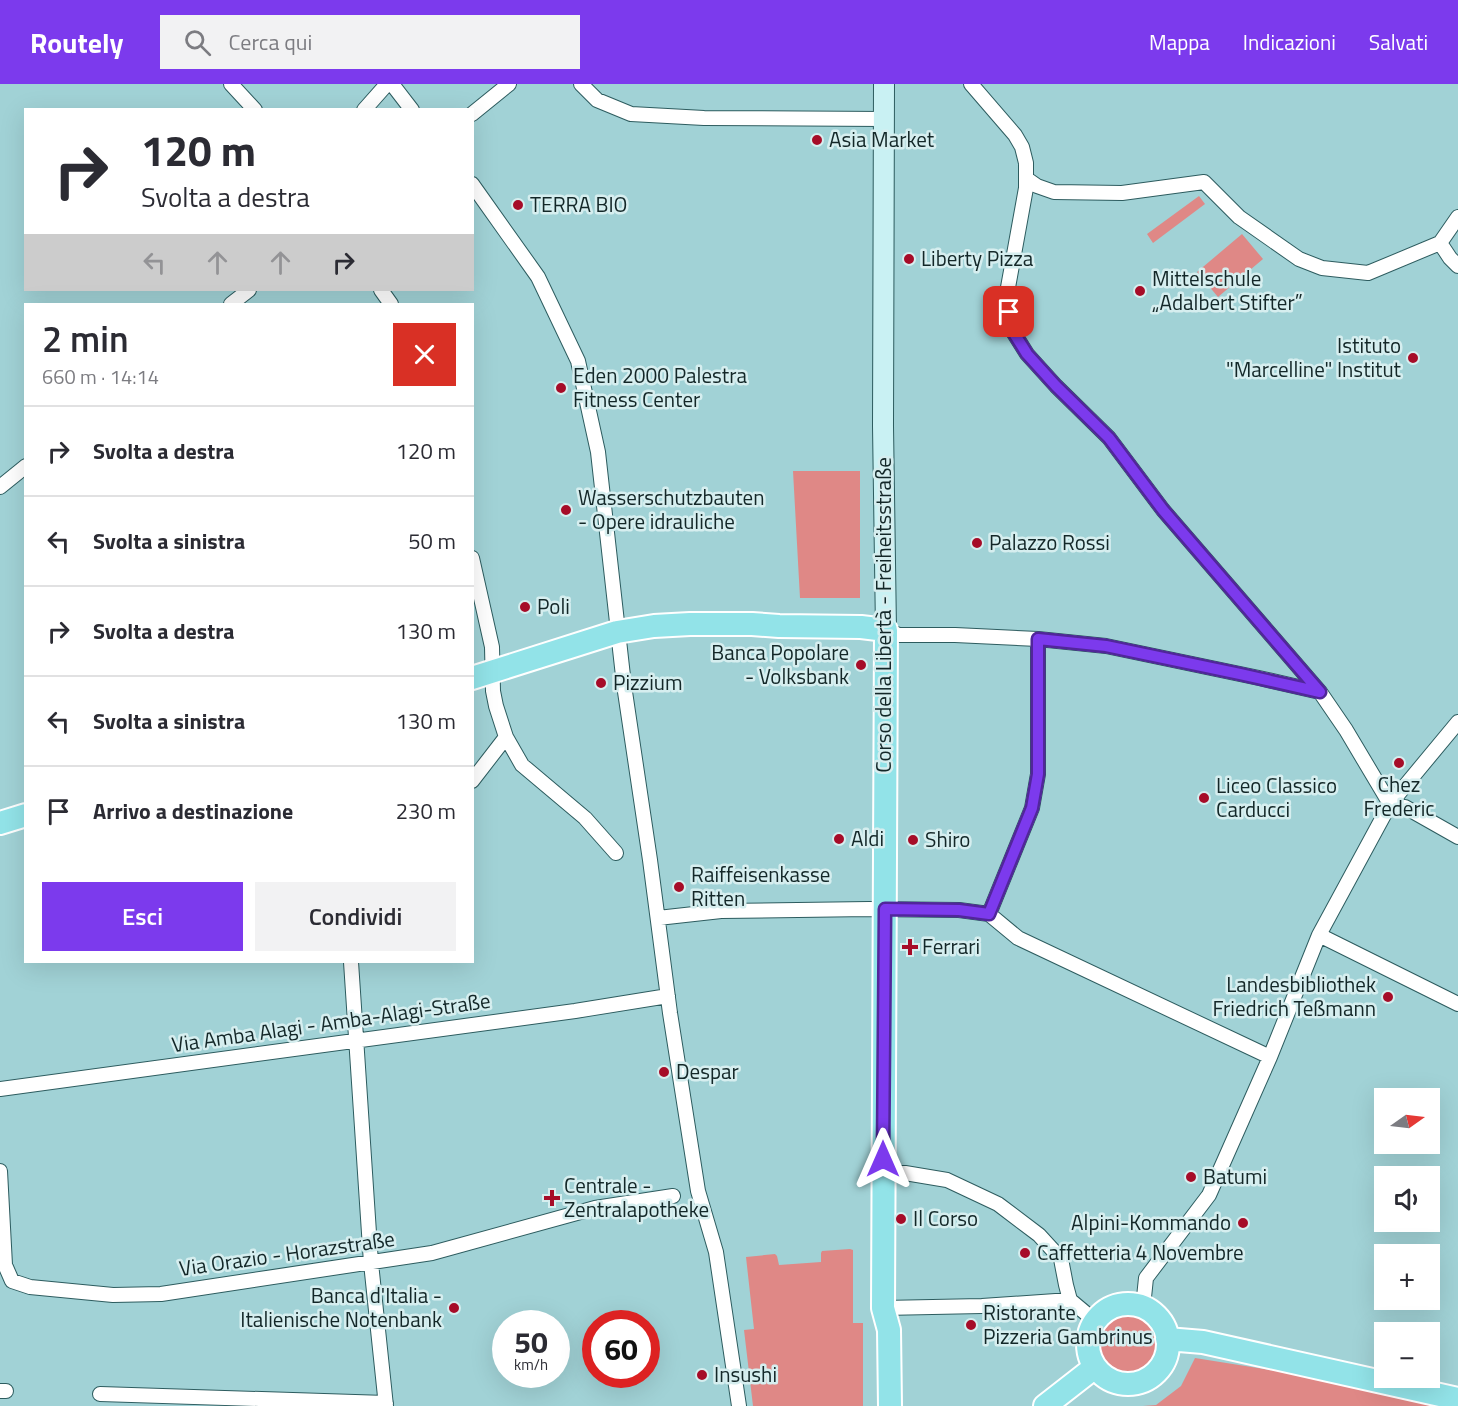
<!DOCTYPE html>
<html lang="it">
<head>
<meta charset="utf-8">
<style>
	body { margin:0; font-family:"Titillium Web",sans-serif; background:#f2f2f3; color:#2b2b33; height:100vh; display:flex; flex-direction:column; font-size:22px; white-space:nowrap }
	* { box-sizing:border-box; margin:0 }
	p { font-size:20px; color:#7c7c81 }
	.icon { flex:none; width:33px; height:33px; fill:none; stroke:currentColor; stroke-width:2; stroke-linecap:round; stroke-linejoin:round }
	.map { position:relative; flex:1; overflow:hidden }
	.side { position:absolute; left:24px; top:219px; width:450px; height:660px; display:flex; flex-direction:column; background:#fff; border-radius:0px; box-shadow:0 6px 24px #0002 }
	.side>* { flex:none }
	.top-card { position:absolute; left:24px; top:24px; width:450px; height:183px; border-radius:0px; box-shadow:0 6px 24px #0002; background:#fff; color:#2b2b33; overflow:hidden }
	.needle { width:39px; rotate:76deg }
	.buttons { position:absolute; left:1374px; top:1004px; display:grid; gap:12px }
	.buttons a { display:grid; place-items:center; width:66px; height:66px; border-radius:0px; background:#fff; box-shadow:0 6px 24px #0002; font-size:30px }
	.speed { position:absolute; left:492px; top:1226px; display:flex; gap:12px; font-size:30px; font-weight:700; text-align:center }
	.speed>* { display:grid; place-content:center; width:78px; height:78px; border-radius:50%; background:#fff; box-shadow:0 6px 24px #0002; line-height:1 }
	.speed small { font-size:15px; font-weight:400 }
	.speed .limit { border:9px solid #d22; background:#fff; color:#111 }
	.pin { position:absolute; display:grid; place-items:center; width:51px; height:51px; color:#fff; margin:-26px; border-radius:12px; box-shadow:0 3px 9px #0006 }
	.me { position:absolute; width:66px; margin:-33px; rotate:0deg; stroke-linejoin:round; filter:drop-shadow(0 0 4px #0008) }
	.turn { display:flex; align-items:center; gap:21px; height:126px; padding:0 18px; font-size:27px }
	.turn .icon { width:78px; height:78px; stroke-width:2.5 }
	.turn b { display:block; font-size:42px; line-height:51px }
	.lanes { display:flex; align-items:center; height:57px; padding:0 18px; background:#0003; justify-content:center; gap:30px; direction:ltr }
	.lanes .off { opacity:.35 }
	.round { display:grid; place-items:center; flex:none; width:63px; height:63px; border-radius:0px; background:#f2f2f3 }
	.overview { display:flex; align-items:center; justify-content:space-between; height:102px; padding:0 18px }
	h1 { font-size:36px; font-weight:600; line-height:45px }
	.primary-button { display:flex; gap:12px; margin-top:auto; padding:12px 18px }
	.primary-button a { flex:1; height:69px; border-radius:0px; background:#7c3aed; color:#fff; font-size:24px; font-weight:600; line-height:69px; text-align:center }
	.primary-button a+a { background:#f2f2f3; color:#2b2b33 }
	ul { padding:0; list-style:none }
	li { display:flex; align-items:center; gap:18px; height:90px; padding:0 18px; border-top:2px solid #e1e1e2 }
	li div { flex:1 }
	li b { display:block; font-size:22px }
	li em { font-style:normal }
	header { display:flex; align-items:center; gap:36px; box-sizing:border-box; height:84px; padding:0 30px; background:#7c3aed; color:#fff }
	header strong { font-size:28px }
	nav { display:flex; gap:33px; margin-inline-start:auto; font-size:21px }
	.search { width:420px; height:54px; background:#f2f2f3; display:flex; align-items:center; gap:15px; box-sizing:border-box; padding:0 21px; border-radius:0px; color:#7c7c81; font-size:22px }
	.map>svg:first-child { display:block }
	.green { fill:#df8886 }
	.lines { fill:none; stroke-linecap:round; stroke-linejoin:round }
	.minor-casing { stroke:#2d5c5f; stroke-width:16 }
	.secondary-casing { stroke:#2d5c5f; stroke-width:22 }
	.primary-casing { stroke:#fff; stroke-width:26 }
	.minor { stroke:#fff; stroke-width:14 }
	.secondary { stroke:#c9f1f3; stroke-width:20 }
	.primary { stroke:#92e3e8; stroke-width:22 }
	.route-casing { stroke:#51269a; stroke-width:15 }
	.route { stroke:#7c3aed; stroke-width:10 }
	.poi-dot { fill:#a60c28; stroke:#d6eeef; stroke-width:2 }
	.labels { text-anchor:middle; stroke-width:5; stroke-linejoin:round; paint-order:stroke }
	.poi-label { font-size:21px; fill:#132728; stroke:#d6eeef; text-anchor:start }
	.street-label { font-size:21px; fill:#132728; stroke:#d6eeef }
</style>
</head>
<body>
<header>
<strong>Routely</strong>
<div class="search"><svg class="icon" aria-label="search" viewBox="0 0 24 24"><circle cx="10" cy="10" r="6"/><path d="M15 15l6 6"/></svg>Cerca qui</div>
<nav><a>Mappa</a><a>Indicazioni</a><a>Salvati</a></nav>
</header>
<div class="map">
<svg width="1458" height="1322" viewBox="0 0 1458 1322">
	<rect width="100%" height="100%" fill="#a1d2d6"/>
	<path class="green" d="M 1199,112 L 1205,120 L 1153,159 L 1147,150 Z
		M 1242,150 L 1263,175 L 1218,213 L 1197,188 Z
		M 793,387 L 860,387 L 860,514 L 800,514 Z
		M 850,1165 L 853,1166 L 853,1239 L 863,1239 L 863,1322 L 753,1322 L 744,1246 L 754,1245 L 746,1173 L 775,1170 L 777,1172 L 779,1181 L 821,1178 L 821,1169 L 822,1167 Z
		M1097 1259a30 30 0 1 1 60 0a30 30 0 1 1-60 0Z
		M 1195,1274 L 1409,1308 L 1458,1322 L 1143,1322 L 1156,1321 L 1181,1302 Z"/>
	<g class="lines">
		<defs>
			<path id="minor" d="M 231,0 L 255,26
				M 392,0 L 412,26
				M 581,0 L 597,16 L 631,30 L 704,34 L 884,35
				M 971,0 L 1015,51 L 1022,63 L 1026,79 L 1026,104 L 1007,209 L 1012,246 L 1027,270 L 1056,302 L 1109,354 L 1163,426 L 1320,608 L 1346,646 L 1390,720
				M 364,26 L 387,0
				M 472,30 L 509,0
				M 1027,95 L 1037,102 L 1054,108 L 1122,109 L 1204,98 L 1239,133 L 1299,175 L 1322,184 L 1368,189 L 1440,159
				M 472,100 L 538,193 L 578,277 L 598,368 L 624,601 L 650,776 L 670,929 L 698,1107 L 716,1168 L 739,1322
				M 1440,159 L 1458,133
				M 1440,159 L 1450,174 L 1458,182
				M 381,206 L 391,220
				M 231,220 L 249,206
				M 0,403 L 26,382
				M 472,474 L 492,563 L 493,607 L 496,622 L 506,653 L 522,681 L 585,734 L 616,769
				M 886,546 L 899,551 L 955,551 L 1038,555 L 1106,562 L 1259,594 L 1320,608
				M 472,697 L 506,653
				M 1390,720 L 1405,723 L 1458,753
				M 989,830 L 1032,724 L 1038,690 L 1038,555
				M 658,834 L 721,827 L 869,825 L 959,826 L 989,830 L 1018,854 L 1270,973
				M 1319,851 L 1458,920
				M 351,878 L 371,1179 L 386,1322
				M 0,1005 L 575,927 L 668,912
				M 0,1087 L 5,1181 L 12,1197 L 30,1203 L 113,1211 L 161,1210 L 432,1169 L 595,1124 L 673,1112
				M 883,1089 L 905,1089 L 947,1096 L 998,1120 L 1039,1151 L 1061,1175 L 1066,1201 L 1070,1216 L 1095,1237
				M 1143,1223 L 1146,1194 L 1209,1111 L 1270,973 L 1319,851 L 1390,720 L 1458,638
				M 883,1224 L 982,1222 L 1070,1216
				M 0,1307 L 6,1307
				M 100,1310 L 386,1319"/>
			<path id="secondary" d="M 884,0 L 883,342 L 886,546"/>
			<path id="primary" d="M 472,594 L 617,548 L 654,542 L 690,540 L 752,540 L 779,542 L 861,543 L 886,546 L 883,1224 L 889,1246 L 890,1322
				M 0,739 L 26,731
				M1088 1260a40 40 0 1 1 80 0a40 40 0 1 1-80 0Z
				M 1167,1255 L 1203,1258 L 1458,1315
				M 1045,1322 L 1095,1283"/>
		</defs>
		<use href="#minor" class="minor-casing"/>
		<use href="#secondary" class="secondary-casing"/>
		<use href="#primary" class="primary-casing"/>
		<use href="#minor" class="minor"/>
		<use href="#secondary" class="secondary"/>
		<use href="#primary" class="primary"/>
	</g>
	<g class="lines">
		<defs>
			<path id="route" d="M 883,1075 L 885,825 L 959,826 L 989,830 L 1032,724 L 1038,690 L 1038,555 L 1106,562 L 1240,590 L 1320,608 L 1163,426 L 1109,354 L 1056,302 L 1027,270 L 1012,246 L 1009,228"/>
		</defs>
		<use href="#route" class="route-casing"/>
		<use href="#route" class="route"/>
	</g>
	<g class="poi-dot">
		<circle cx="817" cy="56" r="6"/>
		<circle cx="518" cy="121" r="6"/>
		<circle cx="909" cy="175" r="6"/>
		<circle cx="1140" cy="207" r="6"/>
		<circle cx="1413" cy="274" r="6"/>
		<circle cx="561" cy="304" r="6"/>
		<circle cx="566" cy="426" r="6"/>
		<circle cx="977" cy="459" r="6"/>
		<circle cx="525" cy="523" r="6"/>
		<circle cx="861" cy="581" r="6"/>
		<circle cx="601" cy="599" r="6"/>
		<circle cx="1399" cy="679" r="6"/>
		<circle cx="1204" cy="714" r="6"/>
		<circle cx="839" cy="755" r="6"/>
		<circle cx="913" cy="756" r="6"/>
		<circle cx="679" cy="803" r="6"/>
		<path d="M907 854h6v6h6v6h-6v6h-6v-6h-6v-6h6z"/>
		<circle cx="1388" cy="913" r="6"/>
		<circle cx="664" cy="988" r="6"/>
		<circle cx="1191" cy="1093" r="6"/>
		<path d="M549 1105h6v6h6v6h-6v6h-6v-6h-6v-6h6z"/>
		<circle cx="901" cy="1135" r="6"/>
		<circle cx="1243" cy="1139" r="6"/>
		<circle cx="1025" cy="1169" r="6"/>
		<circle cx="454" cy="1224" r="6"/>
		<circle cx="971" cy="1241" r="6"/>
		<circle cx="702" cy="1291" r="6"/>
	</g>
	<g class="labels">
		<g class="poi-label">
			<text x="829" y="63">Asia Market</text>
			<text x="530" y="128">TERRA BIO</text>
			<text x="921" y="182">Liberty Pizza</text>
			<text x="1152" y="202">Mittelschule<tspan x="1152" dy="24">„Adalbert Stifter”</tspan></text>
			<text x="1401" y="269" text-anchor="end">Istituto<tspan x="1401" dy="24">"Marcelline" Institut</tspan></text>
			<text x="573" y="299">Eden 2000 Palestra<tspan x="573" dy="24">Fitness Center</tspan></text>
			<text x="578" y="421">Wasserschutzbauten<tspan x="578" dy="24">- Opere idrauliche</tspan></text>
			<text x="989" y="466">Palazzo Rossi</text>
			<text x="537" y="530">Poli</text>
			<text x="849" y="576" text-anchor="end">Banca Popolare<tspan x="849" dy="24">- Volksbank</tspan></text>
			<text x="613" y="606">Pizzium</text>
			<text x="1399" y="708" text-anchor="middle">Chez<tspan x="1399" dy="24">Frederic</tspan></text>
			<text x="1216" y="709">Liceo Classico<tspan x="1216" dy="24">Carducci</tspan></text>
			<text x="851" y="762">Aldi</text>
			<text x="925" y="763">Shiro</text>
			<text x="691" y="798">Raiffeisenkasse<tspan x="691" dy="24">Ritten</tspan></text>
			<text x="922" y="870">Ferrari</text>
			<text x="1376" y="908" text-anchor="end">Landesbibliothek<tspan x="1376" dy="24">Friedrich Teßmann</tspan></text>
			<text x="676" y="995">Despar</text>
			<text x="1203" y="1100">Batumi</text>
			<text x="564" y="1109">Centrale -<tspan x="564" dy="24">Zentralapotheke</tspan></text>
			<text x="913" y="1142">Il Corso</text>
			<text x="1231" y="1146" text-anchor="end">Alpini-Kommando</text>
			<text x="1037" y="1176">Caffetteria 4 Novembre</text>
			<text x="442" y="1219" text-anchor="end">Banca d'Italia -<tspan x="442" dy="24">Italienische Notenbank</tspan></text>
			<text x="983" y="1236">Ristorante<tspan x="983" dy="24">Pizzeria Gambrinus</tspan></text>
			<text x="714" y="1298">Insushi</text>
		</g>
		<g class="street-label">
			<text transform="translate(884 531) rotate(-90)" y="7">Corso della Libertà - Freiheitsstraße</text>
			<text transform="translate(331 939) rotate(-8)" y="7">Via Amba Alagi - Amba-Alagi-Straße</text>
			<text transform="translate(287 1170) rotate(-8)" y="7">Via Orazio - Horazstraße</text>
		</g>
	</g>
</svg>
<div class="buttons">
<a><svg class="needle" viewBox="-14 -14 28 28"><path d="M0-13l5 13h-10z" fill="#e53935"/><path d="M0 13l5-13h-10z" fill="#7c7c81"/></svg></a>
<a><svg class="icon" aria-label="sound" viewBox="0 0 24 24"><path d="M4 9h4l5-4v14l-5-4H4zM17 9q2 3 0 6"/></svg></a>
<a>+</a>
<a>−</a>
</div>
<div class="speed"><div>50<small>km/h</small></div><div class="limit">60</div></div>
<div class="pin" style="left:1009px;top:228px;background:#d93025"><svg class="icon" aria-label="arrive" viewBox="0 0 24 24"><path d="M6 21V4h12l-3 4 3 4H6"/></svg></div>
<svg class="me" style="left:883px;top:1075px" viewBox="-20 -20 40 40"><path d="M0-17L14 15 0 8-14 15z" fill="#7c3aed" stroke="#fff" stroke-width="4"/></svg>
<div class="top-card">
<div class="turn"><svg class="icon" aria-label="right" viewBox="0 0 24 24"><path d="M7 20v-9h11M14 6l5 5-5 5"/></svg><div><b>120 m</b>Svolta a destra</div></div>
<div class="lanes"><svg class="icon off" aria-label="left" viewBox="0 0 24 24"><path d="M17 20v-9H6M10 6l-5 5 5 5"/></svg><svg class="icon off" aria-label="ahead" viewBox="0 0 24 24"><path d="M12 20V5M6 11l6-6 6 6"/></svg><svg class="icon off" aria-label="ahead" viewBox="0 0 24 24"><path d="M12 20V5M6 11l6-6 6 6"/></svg><svg class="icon" aria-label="right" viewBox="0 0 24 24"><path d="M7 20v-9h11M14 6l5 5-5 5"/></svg></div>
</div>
<section class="side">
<div class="overview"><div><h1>2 min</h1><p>660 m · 14:14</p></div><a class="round" style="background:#d93025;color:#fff"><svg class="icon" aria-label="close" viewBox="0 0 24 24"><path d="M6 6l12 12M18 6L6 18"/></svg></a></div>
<ul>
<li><svg class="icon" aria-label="right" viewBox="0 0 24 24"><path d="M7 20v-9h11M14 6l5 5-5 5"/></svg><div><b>Svolta a destra</b></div><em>120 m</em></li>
<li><svg class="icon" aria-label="left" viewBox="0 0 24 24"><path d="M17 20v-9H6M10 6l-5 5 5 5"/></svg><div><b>Svolta a sinistra</b></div><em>50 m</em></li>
<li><svg class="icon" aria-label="right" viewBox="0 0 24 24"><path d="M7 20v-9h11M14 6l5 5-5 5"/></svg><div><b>Svolta a destra</b></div><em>130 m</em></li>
<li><svg class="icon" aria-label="left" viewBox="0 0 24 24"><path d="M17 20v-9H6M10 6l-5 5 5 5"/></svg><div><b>Svolta a sinistra</b></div><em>130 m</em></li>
<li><svg class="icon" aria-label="arrive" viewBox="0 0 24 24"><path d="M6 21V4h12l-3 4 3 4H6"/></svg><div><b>Arrivo a destinazione</b></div><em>230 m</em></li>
</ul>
<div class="primary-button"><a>Esci</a><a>Condividi</a></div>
</section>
</div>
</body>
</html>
